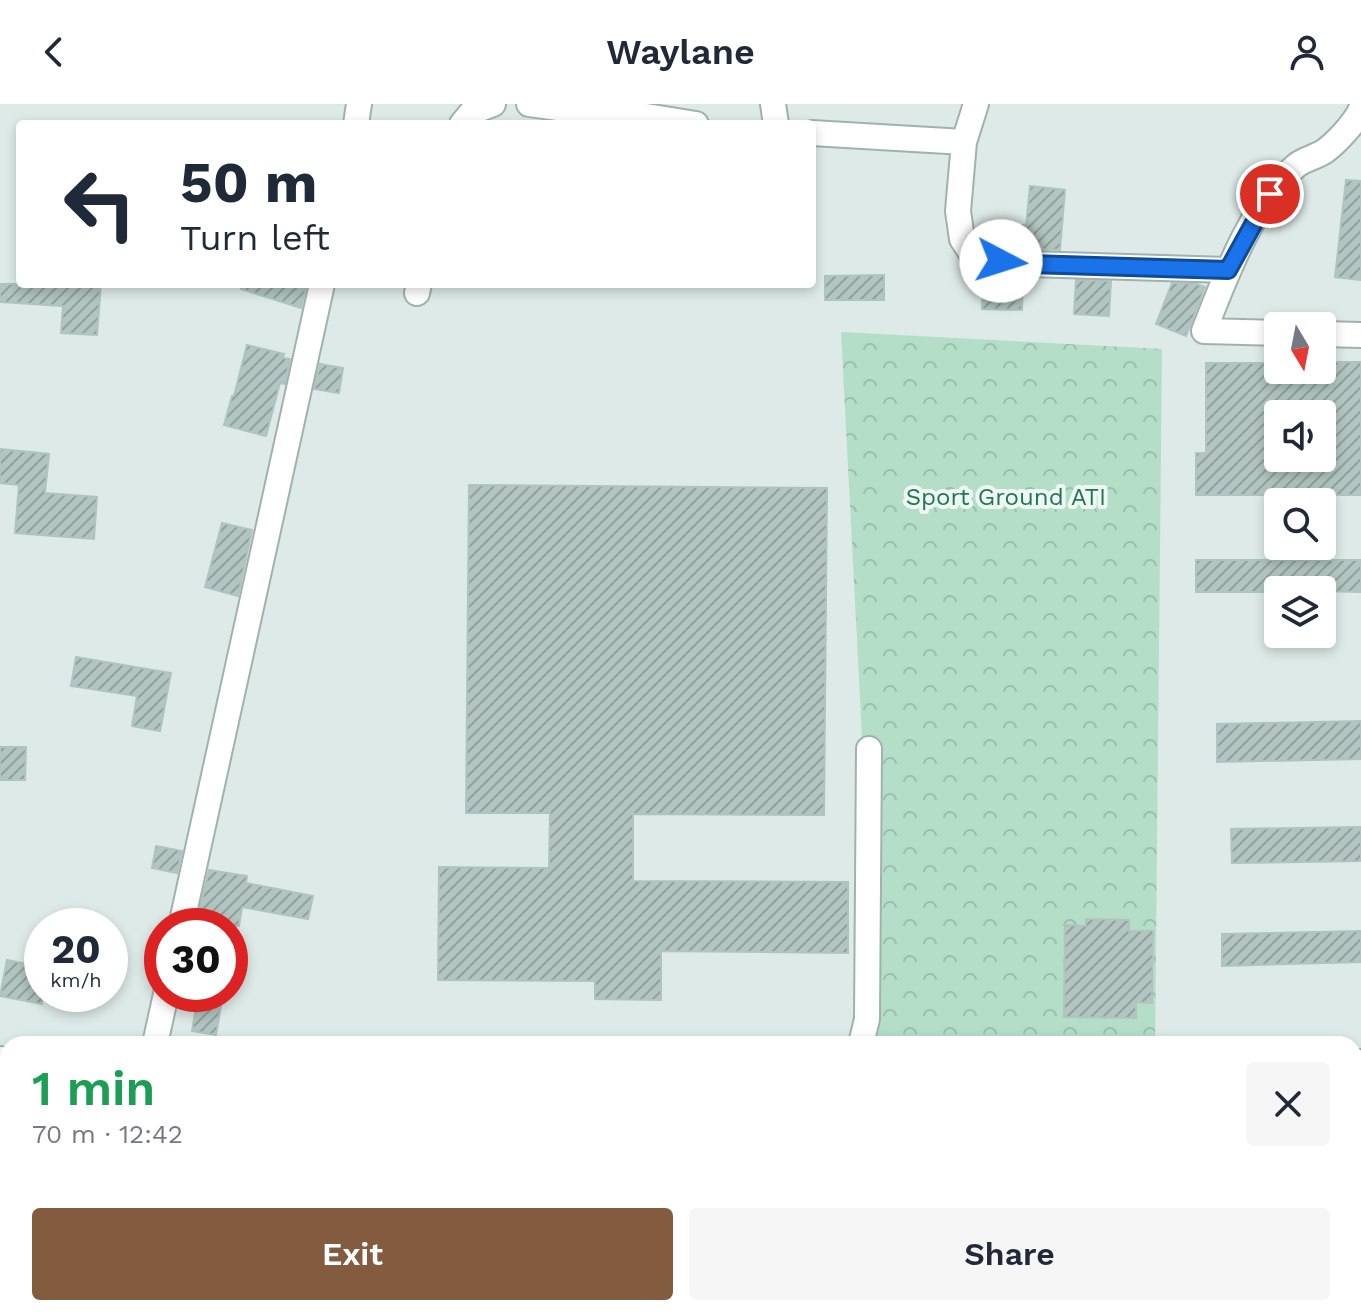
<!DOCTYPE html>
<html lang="en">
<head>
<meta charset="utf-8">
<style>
	body { margin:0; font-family:"Work Sans",sans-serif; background:#f6f6f7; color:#1f2937; height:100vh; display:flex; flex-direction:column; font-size:30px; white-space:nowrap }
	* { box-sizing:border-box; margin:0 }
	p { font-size:26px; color:#747a83 }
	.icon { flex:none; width:44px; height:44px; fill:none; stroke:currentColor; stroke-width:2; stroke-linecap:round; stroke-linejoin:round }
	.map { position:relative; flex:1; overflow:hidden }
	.details { position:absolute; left:0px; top:932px; width:1362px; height:280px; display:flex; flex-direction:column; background:#fff; border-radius:24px 24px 0 0; box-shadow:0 4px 12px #0003 }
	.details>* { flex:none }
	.banner { position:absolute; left:16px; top:16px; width:800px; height:168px; border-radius:8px; box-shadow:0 4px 12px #0003; background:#fff; color:#1f2937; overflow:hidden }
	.needle { width:52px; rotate:170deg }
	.buttons { position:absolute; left:1264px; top:208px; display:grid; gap:16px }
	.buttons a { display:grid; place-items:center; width:72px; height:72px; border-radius:8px; background:#fff; box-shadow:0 4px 12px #0003; font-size:40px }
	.speed { position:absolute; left:24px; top:804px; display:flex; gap:16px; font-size:40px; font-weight:700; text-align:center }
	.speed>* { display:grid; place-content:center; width:104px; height:104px; border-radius:50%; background:#fff; box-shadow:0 4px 12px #0003; line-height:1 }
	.speed small { font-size:20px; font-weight:400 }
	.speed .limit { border:12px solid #d22; background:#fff; color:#111 }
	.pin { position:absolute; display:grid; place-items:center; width:68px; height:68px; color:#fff; margin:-34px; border:4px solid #fff; border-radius:50%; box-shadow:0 2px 8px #0007 }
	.me { position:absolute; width:88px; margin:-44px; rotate:95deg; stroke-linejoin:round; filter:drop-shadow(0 0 6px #0008) }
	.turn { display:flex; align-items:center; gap:28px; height:168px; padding:0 32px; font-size:36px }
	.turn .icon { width:104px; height:104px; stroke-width:2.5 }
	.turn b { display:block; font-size:56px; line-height:68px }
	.round { display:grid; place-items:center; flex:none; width:84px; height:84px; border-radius:8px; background:#f6f6f7 }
	.summary { display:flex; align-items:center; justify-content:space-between; height:136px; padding:0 32px }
	h1 { font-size:48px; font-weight:600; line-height:60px; color:#1e9e55 }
	.primary-button { display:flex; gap:16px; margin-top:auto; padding:16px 32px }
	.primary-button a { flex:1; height:92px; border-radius:8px; background:#835c3f; color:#fff; font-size:32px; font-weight:600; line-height:92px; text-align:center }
	.primary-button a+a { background:#f6f6f7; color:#1f2937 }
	header { display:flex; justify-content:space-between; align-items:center; height:104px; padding:0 32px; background:#fff; font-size:36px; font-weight:600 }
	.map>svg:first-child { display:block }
	.forest { fill:url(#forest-crowns) }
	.building { fill:url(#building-hatch); stroke:#afc4c0; stroke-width:2; fill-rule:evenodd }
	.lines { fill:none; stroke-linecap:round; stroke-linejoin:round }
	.minor-casing { stroke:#a0b2af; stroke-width:28 }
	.tertiary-casing { stroke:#a0b2af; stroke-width:28 }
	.minor { stroke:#fff; stroke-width:24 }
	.tertiary { stroke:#fff; stroke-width:24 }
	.route-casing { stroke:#114b97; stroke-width:20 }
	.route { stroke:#1a73e8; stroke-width:14 }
	.labels { text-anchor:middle; stroke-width:8; stroke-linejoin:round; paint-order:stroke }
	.park-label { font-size:24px; fill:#257455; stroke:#edf7f4 }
</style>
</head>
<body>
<header><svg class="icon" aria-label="back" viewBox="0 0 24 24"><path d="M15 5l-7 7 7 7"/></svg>Waylane<svg class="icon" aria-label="person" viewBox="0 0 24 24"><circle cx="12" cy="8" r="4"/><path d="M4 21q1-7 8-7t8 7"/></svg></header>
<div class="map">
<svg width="1361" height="1212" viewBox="0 0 1361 1212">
	<defs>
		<pattern id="forest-crowns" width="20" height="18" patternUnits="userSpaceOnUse" patternTransform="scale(2)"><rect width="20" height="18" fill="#b4dec8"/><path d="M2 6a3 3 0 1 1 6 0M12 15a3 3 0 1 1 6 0" fill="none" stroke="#9abfad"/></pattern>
		<pattern id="building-hatch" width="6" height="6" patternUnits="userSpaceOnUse" patternTransform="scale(2)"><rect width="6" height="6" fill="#b2c5c1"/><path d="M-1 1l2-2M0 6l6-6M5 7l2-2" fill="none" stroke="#90a19e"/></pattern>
	</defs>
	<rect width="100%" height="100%" fill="#ddeae7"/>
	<path class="forest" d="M 841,228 L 1162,245 L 1155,940 L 878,940 Z"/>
	<path class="building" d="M 1346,76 L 1361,77 L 1361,176 L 1335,173 Z
		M 1030,82 L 1065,86 L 1060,146 L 1021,144 L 1022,121 L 1026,121 Z
		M 983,169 L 1023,174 L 1022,206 L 982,205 Z
		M 884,171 L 884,196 L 825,196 L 825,172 Z
		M 1076,176 L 1111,177 L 1109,212 L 1074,210 Z
		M 1172,179 L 1197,180 L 1205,183 L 1186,232 L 1156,220 Z
		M 0,180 L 101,180 L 97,231 L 61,229 L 63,202 L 0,198 Z
		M 241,180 L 307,180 L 301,204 L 241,185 Z
		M 247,241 L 284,250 L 283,254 L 290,255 L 285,280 L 280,279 L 266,332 L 224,321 L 232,292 L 234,292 Z
		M 1322,258 L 1361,258 L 1361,391 L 1196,391 L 1196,349 L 1206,349 L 1206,259 L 1278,259 L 1278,266 L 1322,266 ZM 1322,307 L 1322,354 L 1278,354 L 1278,308 Z
		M 320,260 L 343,264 L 339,289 L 314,285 Z
		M 0,345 L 49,350 L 45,389 L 97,393 L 94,435 L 15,429 L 19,381 L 0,379 Z
		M 469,381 L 827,384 L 824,711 L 633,710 L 633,777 L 848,778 L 848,849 L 661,847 L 661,896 L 595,895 L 595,877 L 438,876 L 439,763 L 549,764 L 550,709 L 466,709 Z
		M 222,419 L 252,426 L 238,492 L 205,483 Z
		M 1196,456 L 1361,456 L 1361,488 L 1278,486 L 1278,488 L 1196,488 Z
		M 76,553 L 171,569 L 160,627 L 132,622 L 137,592 L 71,582 Z
		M 1361,617 L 1361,655 L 1217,658 L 1217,620 Z
		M 0,643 L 26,643 L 25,676 L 0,676 Z
		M 1361,723 L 1361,757 L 1232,759 L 1231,725 Z
		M 156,742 L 182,747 L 177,769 L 152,764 Z
		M 209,766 L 247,772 L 246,779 L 313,792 L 308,815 L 242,803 L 239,822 L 196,822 Z
		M 1086,815 L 1129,816 L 1129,827 L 1153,827 L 1152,899 L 1136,898 L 1136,914 L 1064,913 L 1065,821 L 1086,822 Z
		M 1361,827 L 1361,858 L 1222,862 L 1222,830 Z
		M 7,856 L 42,863 L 42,900 L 0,892 Z
		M 198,890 L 223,890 L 216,931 L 192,927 Z"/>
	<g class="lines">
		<defs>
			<path id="minor" d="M 529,0 L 602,10 L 646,12 L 696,20
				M 773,0 L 776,20
				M 976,0 L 964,38 L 958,107 L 962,135 L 974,153 L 1029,160 L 1228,166
				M 356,20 L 359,0
				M 462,20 L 472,8 L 493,0
				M 812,29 L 964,38
				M 417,189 L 419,180
				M 1278,229 L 1204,227 C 1224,176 1253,97 1297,61 C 1305,55 1316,53 1325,47 C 1337,38 1355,19 1361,5
				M 1322,230 L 1361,231
				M 181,822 L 322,180
				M 155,940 L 166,890
				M 861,940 L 867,915 L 869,645
				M 1354,958 L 1361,958
				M 660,1204 L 714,1212
				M 87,1212 L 88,1204
				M 623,1212 L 624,1204"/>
			<path id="tertiary" d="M 0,955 L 8,957
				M 15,1212 L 16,1204"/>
		</defs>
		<use href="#minor" class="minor-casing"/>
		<use href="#tertiary" class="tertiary-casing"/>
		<use href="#minor" class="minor"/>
		<use href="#tertiary" class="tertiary"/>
	</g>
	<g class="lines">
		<defs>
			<path id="route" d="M 1001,157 L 1029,160 L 1228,166 L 1270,90"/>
		</defs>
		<use href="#route" class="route-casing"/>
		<use href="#route" class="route"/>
	</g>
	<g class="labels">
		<g class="park-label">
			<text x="1006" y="401">Sport Ground ATI</text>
		</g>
	</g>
</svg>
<div class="buttons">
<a><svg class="needle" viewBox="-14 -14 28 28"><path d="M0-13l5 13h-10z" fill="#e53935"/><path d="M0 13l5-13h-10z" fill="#747a83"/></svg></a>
<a><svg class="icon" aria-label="sound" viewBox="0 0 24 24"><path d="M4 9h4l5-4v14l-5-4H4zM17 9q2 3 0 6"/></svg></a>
<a><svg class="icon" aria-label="search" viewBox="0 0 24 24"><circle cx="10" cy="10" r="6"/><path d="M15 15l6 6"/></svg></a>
<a><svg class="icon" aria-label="layers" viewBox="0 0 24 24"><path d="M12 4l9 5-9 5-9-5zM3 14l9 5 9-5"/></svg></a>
</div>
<div class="speed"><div>20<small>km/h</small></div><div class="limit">30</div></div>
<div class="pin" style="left:1270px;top:90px;background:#d93025"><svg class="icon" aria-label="arrive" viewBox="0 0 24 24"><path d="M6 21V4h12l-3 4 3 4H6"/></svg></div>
<svg class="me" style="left:1001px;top:157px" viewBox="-20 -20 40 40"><circle r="19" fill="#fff"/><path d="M0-13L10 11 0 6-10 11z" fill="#1a73e8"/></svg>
<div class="banner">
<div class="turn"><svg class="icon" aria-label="left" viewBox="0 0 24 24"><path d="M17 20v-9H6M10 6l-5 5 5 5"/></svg><div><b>50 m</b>Turn left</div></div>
</div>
<section class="details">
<div class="summary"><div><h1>1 min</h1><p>70 m · 12:42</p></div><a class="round"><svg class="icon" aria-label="close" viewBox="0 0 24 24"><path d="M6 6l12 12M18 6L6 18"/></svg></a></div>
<div class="primary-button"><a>Exit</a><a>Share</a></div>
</section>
</div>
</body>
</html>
